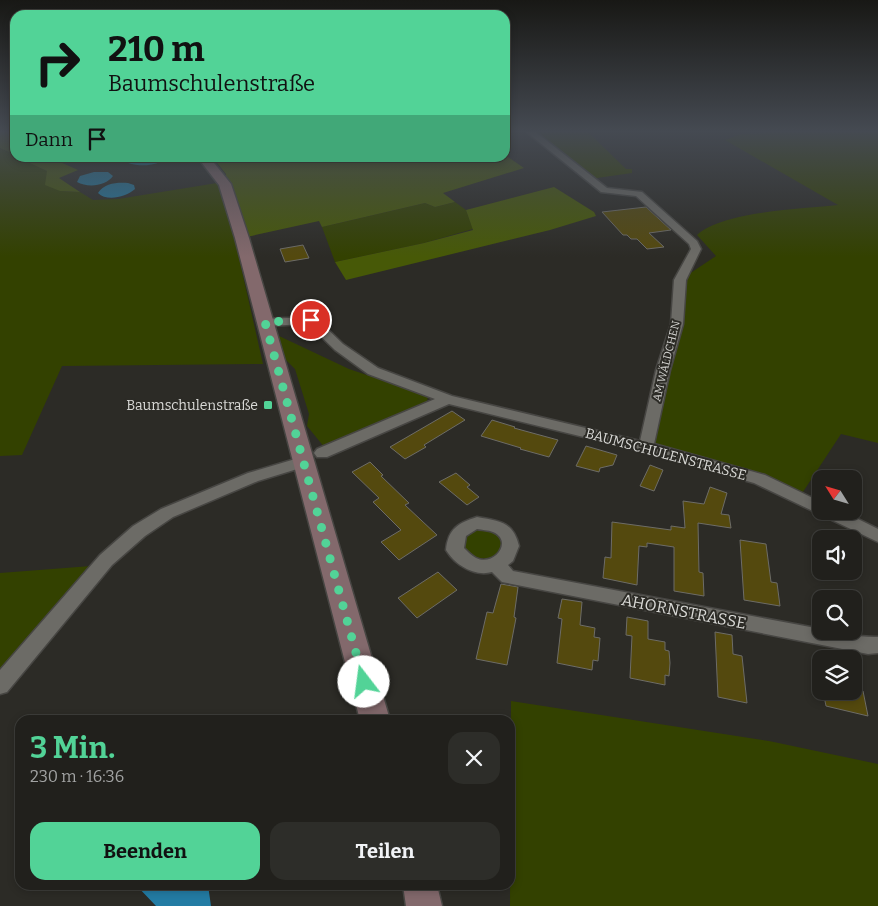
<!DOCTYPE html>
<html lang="de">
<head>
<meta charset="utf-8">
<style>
	body { margin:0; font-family:Bitter,serif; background:#2d2d29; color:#f1f3f6; height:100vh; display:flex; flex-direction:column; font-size:19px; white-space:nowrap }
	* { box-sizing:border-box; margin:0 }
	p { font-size:16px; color:#a2a3a3 }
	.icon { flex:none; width:28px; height:28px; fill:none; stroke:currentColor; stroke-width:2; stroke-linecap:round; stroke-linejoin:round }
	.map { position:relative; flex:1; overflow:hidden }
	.drawer { position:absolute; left:15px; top:715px; width:500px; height:175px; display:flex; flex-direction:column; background:#21201c; border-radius:15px; box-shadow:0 2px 8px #0003,0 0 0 1px #3e3e3b }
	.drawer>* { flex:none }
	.guide { position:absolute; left:10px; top:10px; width:500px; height:152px; border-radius:15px; box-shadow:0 2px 8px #0003,0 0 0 1px #3e3e3b; background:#52d397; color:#111; overflow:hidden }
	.needle { width:32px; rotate:307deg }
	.fabs { position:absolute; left:812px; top:470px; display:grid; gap:10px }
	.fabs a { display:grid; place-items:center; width:50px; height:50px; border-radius:10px; background:#21201c; box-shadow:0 2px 8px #0003,0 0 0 1px #3e3e3b; font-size:25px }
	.pin { position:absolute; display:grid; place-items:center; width:42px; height:42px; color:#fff; margin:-21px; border:2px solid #fff; border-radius:50%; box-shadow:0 1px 5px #0007 }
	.me { position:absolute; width:55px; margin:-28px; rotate:345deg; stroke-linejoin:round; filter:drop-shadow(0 0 4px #0008) }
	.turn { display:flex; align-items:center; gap:18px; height:105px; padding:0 15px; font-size:22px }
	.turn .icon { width:65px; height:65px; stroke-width:2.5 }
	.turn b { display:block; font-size:35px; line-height:42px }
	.then { display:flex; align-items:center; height:48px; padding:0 15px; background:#0003; gap:10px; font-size:19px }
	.round { display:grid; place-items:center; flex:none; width:52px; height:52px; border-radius:15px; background:#2d2d29 }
	.summary { display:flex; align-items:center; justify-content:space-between; height:85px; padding:0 15px }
	h1 { font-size:30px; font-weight:700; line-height:38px; color:#52d397 }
	.primary-button { display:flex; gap:10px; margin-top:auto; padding:10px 15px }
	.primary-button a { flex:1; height:58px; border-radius:15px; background:#52d397; color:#111; font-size:20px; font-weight:700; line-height:58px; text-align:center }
	.primary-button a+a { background:#2d2d29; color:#f1f3f6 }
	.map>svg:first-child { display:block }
	.green { fill:#334100 }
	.forest { fill:#475907 }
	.water { fill:#237ca4 }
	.building { fill:#54490e; stroke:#6d6c67 }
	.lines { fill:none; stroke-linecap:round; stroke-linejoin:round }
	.minor-casing { stroke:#474643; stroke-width:3 }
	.secondary-casing { stroke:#474643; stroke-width:3 }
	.minor { fill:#6c6b66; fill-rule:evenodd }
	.secondary { fill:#83696c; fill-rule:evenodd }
	.route { stroke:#52d397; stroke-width:9; stroke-dasharray:0 16.2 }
	.poi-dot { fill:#52d397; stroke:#2c2b26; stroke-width:2 }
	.labels { text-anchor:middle; stroke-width:4; stroke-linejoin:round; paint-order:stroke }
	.far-street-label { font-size:11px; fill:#d9d9d6; stroke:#2c2b26 }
	.poi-label { font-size:14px; fill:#d9d9d6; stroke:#2c2b26; text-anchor:end }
	.street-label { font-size:14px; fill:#d9d9d6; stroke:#2c2b26 }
	.near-street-label { font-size:16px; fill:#d9d9d6; stroke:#2c2b26 }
</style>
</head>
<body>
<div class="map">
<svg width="878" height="906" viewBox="0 0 878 906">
	<rect width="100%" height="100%" fill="#2c2b26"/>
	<path class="green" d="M 528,130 L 586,130 L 626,169 L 632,169 L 632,173 L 590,179 Z
		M 760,130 L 878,130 L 878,443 L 841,434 L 799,498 L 759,479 L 646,447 L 680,280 L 716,256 L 697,235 C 723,211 802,209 838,205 L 725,140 L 741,134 L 764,133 Z
		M 0,148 L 15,155 L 15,158 L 19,158 L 47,171 L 60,191 L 80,192 L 93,200 L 118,199 L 217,183 L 229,214 L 263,364 L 62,366 L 22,455 L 0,456 Z
		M 455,202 L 466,210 L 473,229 L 424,243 L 335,262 L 322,227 L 425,203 L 435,207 Z
		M 277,335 L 349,369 L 420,393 L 428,397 L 426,404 L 325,448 L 307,426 L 309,414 L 295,369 L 285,359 Z
		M 476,529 C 489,528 513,538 498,553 C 480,570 444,543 476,529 Z
		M 91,566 L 0,671 L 0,573 Z
		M 511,701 L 769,741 L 878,764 L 878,906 L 510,906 Z"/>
	<path class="forest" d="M 0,130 L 11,130 L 15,139 L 15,155 L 0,148 Z
		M 505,155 L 524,168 L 443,193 L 455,202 L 435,207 L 425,203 L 322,227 L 319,221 L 242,238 L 225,184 L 226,174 L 213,158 L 505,158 Z
		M 19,158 L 51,158 L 78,170 L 59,178 L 80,192 L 60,191 L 45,185 L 47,171 Z
		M 554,187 L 594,212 L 596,216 L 550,230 L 346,280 L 335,262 L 424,243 L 473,230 L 466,210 Z"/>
	<path class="water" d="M 126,158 L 167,158 C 157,166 141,167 128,163 Z
		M 94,172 L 108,172 L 113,176 C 106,186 88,188 77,182 L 80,176 Z
		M 128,183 L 134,185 L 135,189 C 126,197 107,202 98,193 C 104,183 118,182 128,183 Z
		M 136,885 L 208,885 L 211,906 L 156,906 Z"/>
	<path class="building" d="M 646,207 L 671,230 L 649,233 L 664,247 L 647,249 L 637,239 L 631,239 L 627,235 L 623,235 L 602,212 Z
		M 303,245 L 309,258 L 285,262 L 280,249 Z
		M 452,411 L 465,420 L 424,445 L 426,447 L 405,459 L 390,447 Z
		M 492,420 L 515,427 L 514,428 L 558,440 L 549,457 L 520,449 L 521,448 L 481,436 Z
		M 586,446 L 617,455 L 613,465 L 600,468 L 599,472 L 576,466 Z
		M 370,462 L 383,475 L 381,476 L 409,503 L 405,505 L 437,535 L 399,560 L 381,542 L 401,530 L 373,502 L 379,498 L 352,472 Z
		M 650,465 L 663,470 L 654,491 L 640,486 Z
		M 456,473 L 470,485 L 467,487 L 479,497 L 467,505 L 439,482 Z
		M 710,487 L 727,493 L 721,514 L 729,515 L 731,528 L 698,523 L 699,572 L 703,573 L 704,596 L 674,591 L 674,547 L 647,543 L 647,547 L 639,546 L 637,585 L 603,578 L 605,557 L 611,558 L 612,522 L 671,530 L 671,526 L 685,528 L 683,501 L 704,504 Z
		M 740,540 L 766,544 L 771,582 L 777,583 L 780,606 L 744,600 Z
		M 438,572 L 457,590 L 417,618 L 398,598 Z
		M 501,584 L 518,587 L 514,617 L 516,618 L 507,665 L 476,659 L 487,612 L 493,613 Z
		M 562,599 L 582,602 L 580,625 L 595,628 L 594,637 L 600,638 L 598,661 L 593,660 L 592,670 L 557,663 L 562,619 L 558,618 Z
		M 627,617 L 648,621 L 648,639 L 665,642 L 665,650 L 669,651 L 670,663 L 669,676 L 665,675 L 665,685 L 630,678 L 632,636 L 626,635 Z
		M 715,632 L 732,635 L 733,654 L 742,656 L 747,703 L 718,697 Z
		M 823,691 L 863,691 L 868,716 L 826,706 Z"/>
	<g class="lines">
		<defs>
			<path id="minor" d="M 524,130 L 533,130 L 607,188 L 642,192 L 697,241 L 701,249 L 686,280 L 683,324 L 670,370 L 654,444 L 765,475 L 821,502 L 821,511 L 842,511 L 878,529 L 878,542 L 754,483 L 645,452 L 449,404 L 327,457 L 317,457 L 314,453 L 317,449 L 435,399 L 368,374 L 335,350 L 308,324 L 265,326 L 259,322 L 261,319 L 315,317 L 343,344 L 378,368 L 452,396 L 640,441 L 656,370 L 671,324 L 674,280 L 691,249 L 689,244 L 636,196 L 601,192 Z
				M 302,457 L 307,458 L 310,462 L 307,466 L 258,481 L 173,517 L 145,536 L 112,565 L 7,692 L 0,694 L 0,670 L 100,555 L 133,526 L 161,509 L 248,473 Z
				M 477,517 C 499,521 513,521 519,546 L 513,561 L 508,565 L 513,571 L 821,629 L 821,631 C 840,631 859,638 878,637 L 878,653 L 868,654 L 502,582 L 492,572 C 475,577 455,565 446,550 C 448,529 458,523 477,517 ZM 477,529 C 482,530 488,530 493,532 C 514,541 494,567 476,558 C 472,556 467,551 464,548 L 466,536 Z"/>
			<path id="secondary" d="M 198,158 L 210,158 L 231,184 L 249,238 L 390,720 L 360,720 L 235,238 L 219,185 Z
				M 403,885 L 437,885 L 442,906 L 406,906 Z"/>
		</defs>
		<use href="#minor" class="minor-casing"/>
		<use href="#secondary" class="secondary-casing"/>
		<use href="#minor" class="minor"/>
		<use href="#secondary" class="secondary"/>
	</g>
	<linearGradient id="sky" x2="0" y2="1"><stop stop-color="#181815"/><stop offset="0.51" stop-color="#454a52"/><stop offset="1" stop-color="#454a52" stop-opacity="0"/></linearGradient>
	<rect width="878" height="257" fill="url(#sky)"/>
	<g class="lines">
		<path class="route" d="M 311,320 L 265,322 L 364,682"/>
	</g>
	<rect class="poi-dot" x="263" y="400" width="10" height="10" rx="2.5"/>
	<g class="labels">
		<g class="far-street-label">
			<text transform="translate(666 361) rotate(-76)" y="4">AM WÄLDCHEN</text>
		</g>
		<g class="poi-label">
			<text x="258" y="410">Baumschulenstraße</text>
		</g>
		<g class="street-label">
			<text transform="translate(666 454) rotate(15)" y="5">BAUMSCHULENSTRASSE</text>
		</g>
		<g class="near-street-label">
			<text transform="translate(684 611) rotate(11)" y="6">AHORNSTRASSE</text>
		</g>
	</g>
</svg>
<div class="fabs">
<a><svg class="needle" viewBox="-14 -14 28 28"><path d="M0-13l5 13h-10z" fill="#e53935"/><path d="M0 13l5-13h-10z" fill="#a2a3a3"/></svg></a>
<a><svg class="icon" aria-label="sound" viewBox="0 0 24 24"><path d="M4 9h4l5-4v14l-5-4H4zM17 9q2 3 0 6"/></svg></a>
<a><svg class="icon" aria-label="search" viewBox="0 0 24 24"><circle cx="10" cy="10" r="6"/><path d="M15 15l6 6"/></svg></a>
<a><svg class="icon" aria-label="layers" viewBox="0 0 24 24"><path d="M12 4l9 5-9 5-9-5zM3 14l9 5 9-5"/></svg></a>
</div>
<div class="pin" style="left:311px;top:320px;background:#d93025"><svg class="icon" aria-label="arrive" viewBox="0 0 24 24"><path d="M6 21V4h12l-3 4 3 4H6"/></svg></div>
<svg class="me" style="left:364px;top:682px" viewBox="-20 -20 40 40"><circle r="19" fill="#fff"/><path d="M0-13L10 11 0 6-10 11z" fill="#52d397"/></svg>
<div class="guide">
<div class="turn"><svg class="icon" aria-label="right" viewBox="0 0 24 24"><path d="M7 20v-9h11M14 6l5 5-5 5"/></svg><div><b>210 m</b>Baumschulenstraße</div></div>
<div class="then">Dann<svg class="icon" aria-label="arrive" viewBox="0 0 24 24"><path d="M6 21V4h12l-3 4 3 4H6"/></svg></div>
</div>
<section class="drawer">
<div class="summary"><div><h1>3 Min.</h1><p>230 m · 16:36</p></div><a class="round"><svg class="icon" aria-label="close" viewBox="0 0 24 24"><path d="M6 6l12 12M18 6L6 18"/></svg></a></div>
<div class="primary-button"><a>Beenden</a><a>Teilen</a></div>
</section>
</div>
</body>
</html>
